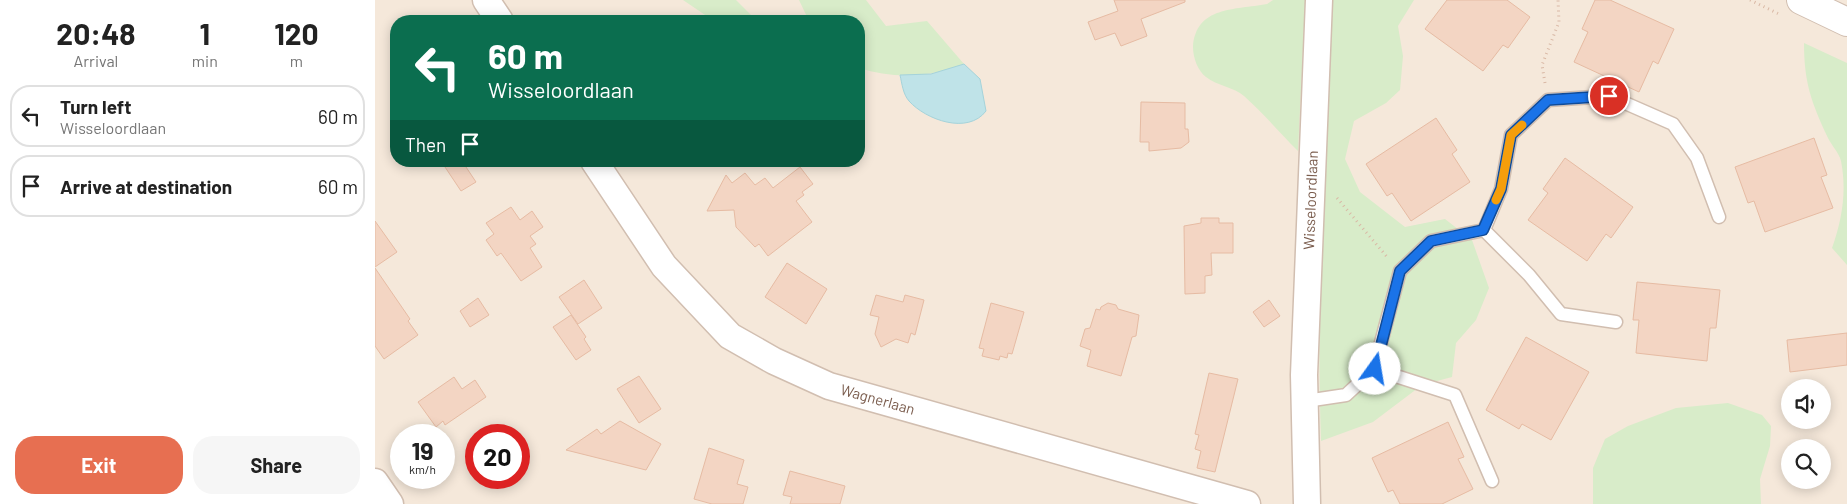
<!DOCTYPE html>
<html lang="en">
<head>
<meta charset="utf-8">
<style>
	body { margin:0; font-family:Barlow,sans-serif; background:#f6f6f6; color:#222; height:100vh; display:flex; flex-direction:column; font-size:19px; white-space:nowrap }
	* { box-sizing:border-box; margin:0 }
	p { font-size:16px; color:#767676 }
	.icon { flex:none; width:28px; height:28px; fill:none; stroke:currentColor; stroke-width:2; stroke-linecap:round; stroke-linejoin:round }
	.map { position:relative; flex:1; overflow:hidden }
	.side { display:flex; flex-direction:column; background:#fff; width:375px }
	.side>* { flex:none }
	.guide { position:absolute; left:15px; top:15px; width:475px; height:152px; border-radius:20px; box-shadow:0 2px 12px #0003; background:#0b6e4f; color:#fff; overflow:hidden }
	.buttons { position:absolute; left:1406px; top:379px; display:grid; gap:10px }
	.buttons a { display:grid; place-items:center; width:50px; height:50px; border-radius:50%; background:#fff; box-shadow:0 2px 12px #0003; font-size:25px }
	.speed { position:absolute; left:15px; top:424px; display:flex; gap:10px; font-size:25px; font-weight:700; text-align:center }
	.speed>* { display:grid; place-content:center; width:65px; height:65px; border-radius:50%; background:#fff; box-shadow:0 2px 12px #0003; line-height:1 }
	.speed small { font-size:12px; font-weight:400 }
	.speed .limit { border:8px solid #d22; background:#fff; color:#111 }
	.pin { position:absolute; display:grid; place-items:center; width:42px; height:42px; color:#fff; margin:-21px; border:2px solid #fff; border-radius:50%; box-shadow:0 1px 5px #0007 }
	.me { position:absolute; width:55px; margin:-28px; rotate:13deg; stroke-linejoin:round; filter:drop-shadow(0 0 4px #0008) }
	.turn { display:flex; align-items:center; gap:18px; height:105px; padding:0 15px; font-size:22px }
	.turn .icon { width:65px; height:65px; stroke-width:2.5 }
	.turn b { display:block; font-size:35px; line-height:42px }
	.then { display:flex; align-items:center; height:48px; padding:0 15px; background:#0003; gap:10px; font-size:19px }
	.eta { display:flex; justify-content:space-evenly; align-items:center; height:85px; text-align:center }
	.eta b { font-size:30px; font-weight:700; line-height:35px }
	.cta { display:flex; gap:10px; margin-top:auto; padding:10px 15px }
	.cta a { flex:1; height:58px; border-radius:20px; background:#e76f51; color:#fff; font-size:20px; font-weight:700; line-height:58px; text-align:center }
	.cta a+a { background:#f6f6f6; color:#222 }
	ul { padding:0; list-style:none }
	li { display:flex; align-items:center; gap:15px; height:62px; margin:0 10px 8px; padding:0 5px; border:2px solid #e0e0e0; border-radius:20px }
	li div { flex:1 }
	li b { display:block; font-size:19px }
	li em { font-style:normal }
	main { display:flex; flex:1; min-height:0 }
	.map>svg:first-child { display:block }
	.residential { fill:#f5e8da; fill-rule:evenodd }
	.green { fill:#d8ecc9 }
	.water { fill:#bfe3e8; stroke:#a5d3da }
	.building { fill:#f3d5c3; stroke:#e6bba3 }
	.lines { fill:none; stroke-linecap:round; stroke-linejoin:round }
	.service-casing { stroke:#d1beb0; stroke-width:15 }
	.minor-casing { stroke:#d1beb0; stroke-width:29 }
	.tertiary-casing { stroke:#d1beb0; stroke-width:30 }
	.path { stroke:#d9b8a5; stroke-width:3; stroke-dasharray:1 4; stroke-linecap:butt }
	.service { stroke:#fff; stroke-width:12 }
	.minor { stroke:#fff; stroke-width:26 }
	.tertiary { stroke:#fff; stroke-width:28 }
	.route-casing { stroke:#114b97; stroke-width:12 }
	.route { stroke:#1a73e8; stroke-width:9 }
	.slow { stroke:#f59e0b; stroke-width:9 }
	.labels { text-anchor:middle; stroke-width:4; stroke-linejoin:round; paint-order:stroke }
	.street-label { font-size:15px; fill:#7a5c4d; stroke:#fffaf3 }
</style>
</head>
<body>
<main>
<section class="side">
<div class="eta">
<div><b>20:48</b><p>Arrival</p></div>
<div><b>1</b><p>min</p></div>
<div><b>120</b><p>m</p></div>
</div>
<ul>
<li><svg class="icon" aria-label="left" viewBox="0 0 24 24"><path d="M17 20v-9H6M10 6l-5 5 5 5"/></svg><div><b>Turn left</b><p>Wisseloordlaan</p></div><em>60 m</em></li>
<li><svg class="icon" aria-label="arrive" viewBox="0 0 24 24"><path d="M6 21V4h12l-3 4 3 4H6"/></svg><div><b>Arrive at destination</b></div><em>60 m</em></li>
</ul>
<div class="cta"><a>Exit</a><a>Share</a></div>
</section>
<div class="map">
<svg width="1472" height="504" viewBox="0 0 1472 504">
	<rect width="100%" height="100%" fill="#fdf6ec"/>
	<path class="residential" d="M 0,0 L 1472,0 L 1472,504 L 0,504 ZM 21,21 L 484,21 L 484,161 L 21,161 ZM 1415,388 L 1448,388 L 1448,420 L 1415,420 ZM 26,435 L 69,435 L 69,478 L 26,478 ZM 101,435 L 144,435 L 144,478 L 101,478 ZM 1415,448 L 1448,448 L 1448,480 L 1415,480 Z"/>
	<path class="green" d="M 308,0 L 361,0 L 382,21 L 339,21 Z
		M 424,0 L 491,0 L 511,26 L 552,21 L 589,64 C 555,78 518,79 484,68 L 484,21 L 434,21 Z
		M 898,0 L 933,0 L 929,27 L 923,151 C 905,133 888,113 869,96 C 859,87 842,86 831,77 C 823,71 818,58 818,47 C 821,6 860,10 892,4 Z
		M 956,0 L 1039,0 L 1023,26 L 1028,56 L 1025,90 L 1011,103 L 979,121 L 970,159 L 985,192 L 1030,227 L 1070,219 L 1097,240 L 1114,288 L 1101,320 L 1081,343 L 1077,377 L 1047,385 L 998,422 L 946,441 C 941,294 949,147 956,0 Z
		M 1429,43 L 1472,63 L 1472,265 L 1457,248 C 1467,220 1472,191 1466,161 C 1464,153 1457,146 1453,138 C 1436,102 1429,82 1429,43 Z
		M 1353,403 L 1387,415 L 1396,426 L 1395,446 L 1385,479 L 1386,504 L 1218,504 L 1218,468 L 1230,439 L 1253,426 L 1301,408 Z"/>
	<path class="water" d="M 589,64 L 605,79 L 611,111 C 593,135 551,120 534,101 C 528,94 527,84 525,75 L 556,74 Z"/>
	<path class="building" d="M 739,0 L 810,0 L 810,2 L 766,19 L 772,36 L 746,46 L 740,33 L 720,40 L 713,22 L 743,11 Z
		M 1072,0 L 1132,0 L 1155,17 L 1133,48 L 1128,45 L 1108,71 L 1050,29 Z
		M 1220,0 L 1235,0 L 1299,29 L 1283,64 L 1278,61 L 1264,92 L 1199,62 L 1213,32 L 1207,29 Z
		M 766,102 L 810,103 L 810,129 L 813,129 L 814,142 L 806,148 L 774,151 L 774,142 L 765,142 Z
		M 1061,118 L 1082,150 L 1077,154 L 1095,182 L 1036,221 L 1017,193 L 1012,196 L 991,164 Z
		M 1439,138 L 1452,175 L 1446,177 L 1458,208 L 1390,232 L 1379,201 L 1373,203 L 1360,167 Z
		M 1190,158 L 1258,207 L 1236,238 L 1231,234 L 1212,261 L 1153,220 L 1173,193 L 1168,189 Z
		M 66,161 L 87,161 L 101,182 L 86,191 Z
		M 425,167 L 438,184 L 427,192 L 429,195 L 421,201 L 437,222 L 393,256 L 384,244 L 380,247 L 361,227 L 359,210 L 332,211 L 351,175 L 357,183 L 370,173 L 380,185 L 390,178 L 398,188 Z
		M 136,207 L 145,220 L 157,211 L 168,227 L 155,236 L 161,244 L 155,248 L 167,267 L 146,281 L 126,253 L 122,256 L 111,240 L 119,234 L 111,223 Z
		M 826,218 L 844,218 L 844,223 L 858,223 L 858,253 L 836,253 L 837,275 L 830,276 L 830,293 L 810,294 L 809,226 L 826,223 Z
		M 0,221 L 22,252 L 0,267 Z
		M 412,263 L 452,289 L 431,324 L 390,297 Z
		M 0,268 L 35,319 L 33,321 L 43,335 L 9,359 L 0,346 Z
		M 209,280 L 227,308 L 203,324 L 184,297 Z
		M 1262,282 L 1345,290 L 1341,328 L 1335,328 L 1332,361 L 1261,353 L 1264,320 L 1258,320 Z
		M 501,295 L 528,302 L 530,295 L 549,300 L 540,335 L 536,333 L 533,343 L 521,339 L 506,347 L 500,334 L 504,317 L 495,315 Z
		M 103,298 L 114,315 L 95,327 L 85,311 Z
		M 894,300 L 905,316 L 889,327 L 878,312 Z
		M 616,303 L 649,312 L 637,354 L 633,353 L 632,358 L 625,356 L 624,360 L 607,356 L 609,349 L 604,348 Z
		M 733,303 L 741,305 L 743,309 L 764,315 L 761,336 L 757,337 L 746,376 L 712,366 L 716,350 L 705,346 L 710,329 L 715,328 L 721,309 L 725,310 L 726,307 Z
		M 196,315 L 211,337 L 209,339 L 216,350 L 201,360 L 178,327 Z
		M 1472,333 L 1472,365 L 1415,372 L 1412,340 Z
		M 1151,337 L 1214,372 L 1176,440 L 1147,424 L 1144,429 L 1111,410 Z
		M 834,373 L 863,379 L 840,472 L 822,468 L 826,451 L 820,449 L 824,435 L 820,434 Z
		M 264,376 L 286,409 L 264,423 L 242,389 Z
		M 79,377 L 87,389 L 100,380 L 111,397 L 70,425 L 68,421 L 61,427 L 43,402 Z
		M 245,421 L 286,444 L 271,470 L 191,450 L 222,429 L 226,434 Z
		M 1073,422 L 1089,457 L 1083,459 L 1098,489 L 1067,504 L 1025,504 L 1018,490 L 1013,492 L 997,458 Z
		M 334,448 L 369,460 L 362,484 L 373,487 L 368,504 L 337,504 L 319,499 Z
		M 415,471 L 470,486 L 465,504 L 415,504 L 417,497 L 408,495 Z"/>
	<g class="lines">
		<defs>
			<path id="service" d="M 1109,230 L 1126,189 L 1136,135 L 1173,100 L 1234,96 L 1298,124 L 1322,158 L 1344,217
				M 999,369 L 1025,271 L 1056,241 L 1109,230 L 1154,275 L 1186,314 L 1241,322
				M 931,401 L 971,395 L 999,369 L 1080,395 L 1117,481"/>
			<g id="minor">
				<path d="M 111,0 L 125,21"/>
				<path id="s1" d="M 219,161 L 289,266 L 355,336 L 399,361 L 454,386 L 872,504"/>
				<path d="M 0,482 L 15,504"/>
				<path id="s2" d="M 932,504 L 929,375 L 944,0"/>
			</g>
			<path id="tertiary" d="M 1426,0 L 1472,22"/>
		</defs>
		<use href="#service" class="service-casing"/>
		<use href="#minor" class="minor-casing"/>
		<use href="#tertiary" class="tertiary-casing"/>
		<path class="path" d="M 1375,0 L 1404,14
			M 1170,83 L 1167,65 L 1184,22 L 1183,0
			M 962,198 L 1013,258"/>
		<use href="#service" class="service"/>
		<use href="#minor" class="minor"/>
		<use href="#tertiary" class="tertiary"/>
	</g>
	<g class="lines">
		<defs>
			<path id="route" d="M 1000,369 L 1025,271 L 1056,241 L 1108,230 L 1126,189 L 1136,135 L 1173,100 L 1234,96"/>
		</defs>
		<use href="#route" class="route-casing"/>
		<use href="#route" class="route"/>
		<path class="slow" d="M 1121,200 L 1126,189 L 1136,135 L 1147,125"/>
	</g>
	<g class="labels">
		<g class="street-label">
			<text dy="5" stroke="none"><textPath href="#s2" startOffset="304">Wisseloordlaan</textPath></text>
			<text dy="5" stroke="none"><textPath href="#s1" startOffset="384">Wagnerlaan</textPath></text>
		</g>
	</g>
</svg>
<div class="buttons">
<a><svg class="icon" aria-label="sound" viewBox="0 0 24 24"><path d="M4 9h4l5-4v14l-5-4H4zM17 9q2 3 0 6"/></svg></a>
<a><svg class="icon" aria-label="search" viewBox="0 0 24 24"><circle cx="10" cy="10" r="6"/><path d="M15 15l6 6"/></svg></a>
</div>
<div class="speed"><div>19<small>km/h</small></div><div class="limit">20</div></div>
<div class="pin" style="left:1234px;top:96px;background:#d93025"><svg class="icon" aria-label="arrive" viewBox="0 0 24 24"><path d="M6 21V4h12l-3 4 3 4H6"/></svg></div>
<svg class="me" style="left:1000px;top:369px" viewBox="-20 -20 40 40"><circle r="19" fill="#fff"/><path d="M0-13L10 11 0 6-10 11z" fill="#1a73e8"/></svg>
<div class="guide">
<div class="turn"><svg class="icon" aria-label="left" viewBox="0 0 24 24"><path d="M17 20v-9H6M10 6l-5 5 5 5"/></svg><div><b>60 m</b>Wisseloordlaan</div></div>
<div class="then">Then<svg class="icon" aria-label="arrive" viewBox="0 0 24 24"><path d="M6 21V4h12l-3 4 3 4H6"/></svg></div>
</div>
</div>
</main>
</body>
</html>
